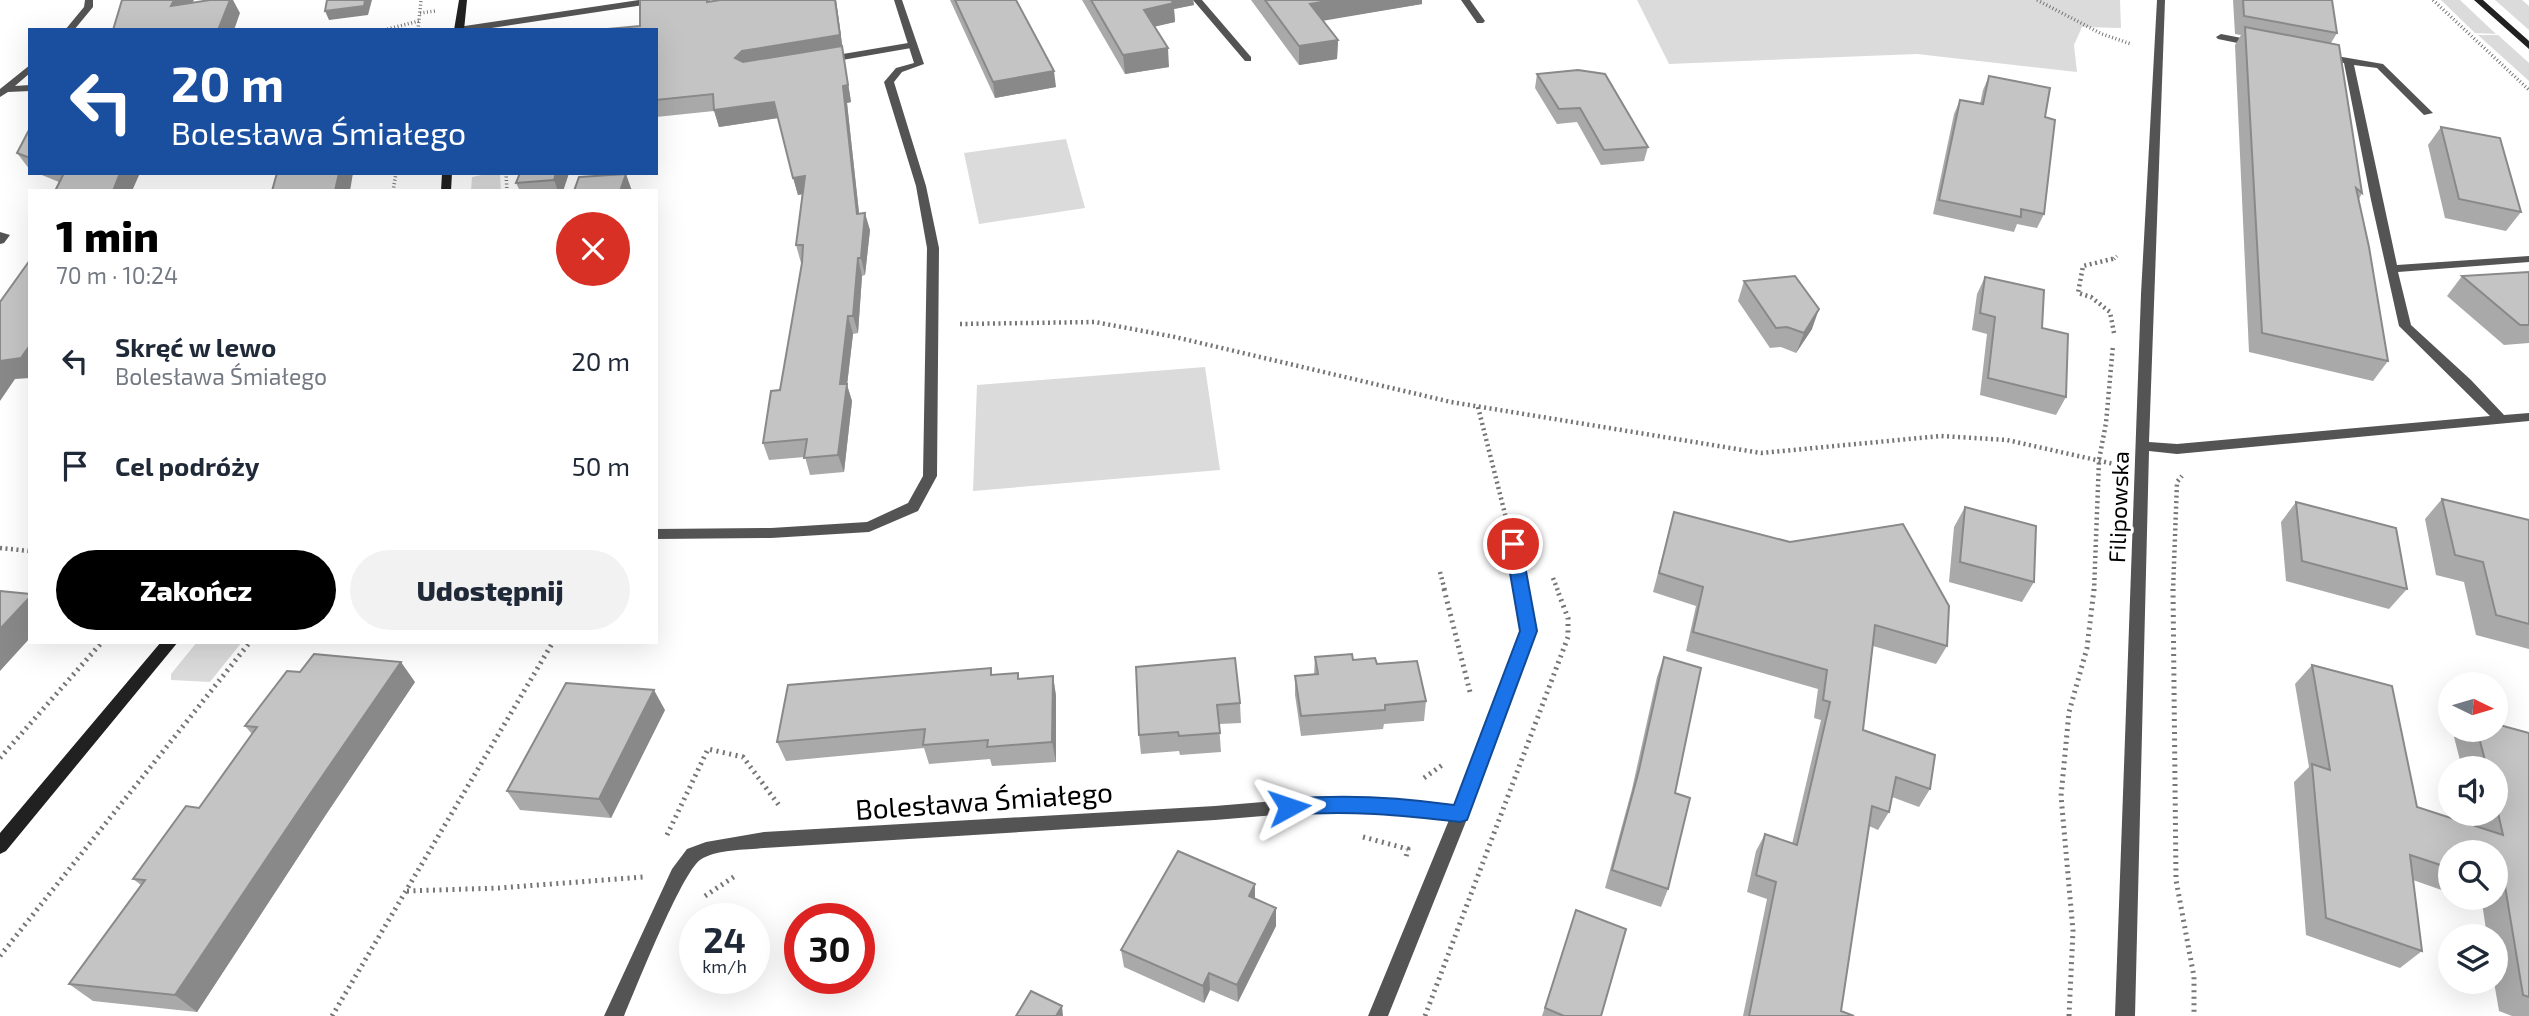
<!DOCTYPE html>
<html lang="pl">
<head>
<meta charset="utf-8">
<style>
	body { margin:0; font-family:"Exo 2",sans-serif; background:#f2f2f3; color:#1f2937; height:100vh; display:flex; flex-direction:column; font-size:26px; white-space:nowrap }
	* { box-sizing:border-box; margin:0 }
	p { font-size:23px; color:#747a83 }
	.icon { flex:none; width:38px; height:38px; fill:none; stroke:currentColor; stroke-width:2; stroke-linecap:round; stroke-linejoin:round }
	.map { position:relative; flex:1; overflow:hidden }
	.details { position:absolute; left:28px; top:189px; width:630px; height:455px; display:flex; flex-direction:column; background:#fff; border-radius:0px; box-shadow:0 7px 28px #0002 }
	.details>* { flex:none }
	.guide { position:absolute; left:28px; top:28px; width:630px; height:147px; border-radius:0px; box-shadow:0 7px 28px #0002; background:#1a4fa0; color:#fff; overflow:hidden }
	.needle { width:46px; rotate:95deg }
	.controls { position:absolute; left:2438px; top:672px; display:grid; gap:14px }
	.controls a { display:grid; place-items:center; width:70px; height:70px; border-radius:50%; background:#fff; box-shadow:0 7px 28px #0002; font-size:35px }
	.speed { position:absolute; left:679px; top:903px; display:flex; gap:14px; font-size:35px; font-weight:700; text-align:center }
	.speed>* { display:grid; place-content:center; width:91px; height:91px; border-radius:50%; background:#fff; box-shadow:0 7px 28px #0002; line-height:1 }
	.speed small { font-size:18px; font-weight:400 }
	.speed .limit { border:10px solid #d22; background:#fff; color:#111 }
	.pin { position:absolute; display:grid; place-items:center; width:60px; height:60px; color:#fff; margin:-30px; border:4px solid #fff; border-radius:50%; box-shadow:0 2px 7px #0007 }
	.me { position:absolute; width:77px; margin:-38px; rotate:85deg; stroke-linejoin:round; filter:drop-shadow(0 0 5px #0008) }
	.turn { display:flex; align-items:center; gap:24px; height:147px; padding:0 28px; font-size:32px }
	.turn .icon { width:91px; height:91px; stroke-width:2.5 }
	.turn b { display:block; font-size:49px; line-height:60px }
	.round { display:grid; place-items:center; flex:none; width:74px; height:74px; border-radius:37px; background:#f2f2f3 }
	.summary { display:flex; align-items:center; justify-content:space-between; height:119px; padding:0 28px }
	h1 { font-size:42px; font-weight:800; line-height:52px; color:#000 }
	.primary-button { display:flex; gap:14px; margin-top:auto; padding:14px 28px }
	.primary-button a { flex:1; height:80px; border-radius:42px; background:#000; color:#fff; font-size:28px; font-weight:800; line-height:80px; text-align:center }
	.primary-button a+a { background:#f2f2f3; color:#1f2937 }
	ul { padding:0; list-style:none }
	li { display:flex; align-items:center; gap:21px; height:105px; padding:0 28px }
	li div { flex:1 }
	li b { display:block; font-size:26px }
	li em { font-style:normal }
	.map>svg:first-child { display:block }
	.green { fill:#dbdbdb }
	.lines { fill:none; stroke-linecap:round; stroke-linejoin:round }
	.path-far2 { stroke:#767676; stroke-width:3.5; stroke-dasharray:1 2.5; stroke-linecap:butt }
	.path-far1 { stroke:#767676; stroke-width:4.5; stroke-dasharray:2 3.5; stroke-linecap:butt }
	.path { stroke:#767676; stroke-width:5; stroke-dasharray:2 4.5; stroke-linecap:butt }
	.lane { fill:#545454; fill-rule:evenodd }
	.street { fill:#545454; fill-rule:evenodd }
	.secondary { fill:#212121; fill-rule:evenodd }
	.wall { fill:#a9a9a9 }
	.shaded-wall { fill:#898989 }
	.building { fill:#c4c4c4; stroke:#898989; stroke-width:2 }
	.route { fill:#1a73e8; stroke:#114b97; stroke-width:2 }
	.labels { text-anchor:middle; stroke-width:6; stroke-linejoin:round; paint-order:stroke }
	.street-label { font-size:23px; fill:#000; stroke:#fff }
	.near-street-label { font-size:28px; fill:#000; stroke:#fff }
</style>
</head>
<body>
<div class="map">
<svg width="2529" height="1016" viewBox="0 0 2529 1016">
	<rect width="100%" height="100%" fill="#fff"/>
	<path class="green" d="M 1637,0 L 2120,0 L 2121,28 L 2082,27 L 2074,45 L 2077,72 L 1917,54 L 1669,64 Z
		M 2441,0 L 2460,0 L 2496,34 L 2475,33 Z
		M 2495,0 L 2522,0 L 2529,6 L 2529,30 Z
		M 2478,35 L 2498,35 L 2529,63 L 2529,81 Z
		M 1066,139 L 1085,208 L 979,224 L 964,153 Z
		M 492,173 L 500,174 L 501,191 L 471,191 L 472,177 Z
		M 1205,367 L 1220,470 L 973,491 L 977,385 Z
		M 197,642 L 242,642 L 210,682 L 171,680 L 171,674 Z"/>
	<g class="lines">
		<path class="path-far2" d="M 2037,0 L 2102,34 L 2131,44
			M 2433,0 L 2529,90
			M 420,13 L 435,11
			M 384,30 L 419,21
			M 418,30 L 421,0
			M 506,173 L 507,191
			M 393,191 L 396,173
			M 2114,259 L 2117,256"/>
		<path class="path-far1" d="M 960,324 L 1095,322 L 1175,337 L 1451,402 L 1761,453 L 1941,436 L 2007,440 L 2114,464
			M 2114,333 L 2110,312 L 2091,297 L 2078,293 L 2083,266 L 2116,258
			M 1478,407 L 1506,518
			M 0,548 L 30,551
			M 1440,572 L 1445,591
			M 1553,578 L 1558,591
			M 2094,591 L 2099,460 L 2106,423 L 2113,345
			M 2173,591 L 2177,482 L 2182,476"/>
		<path class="path" d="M 1444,589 L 1471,696
			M 2173,589 L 2176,880 L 2194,977 L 2194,1016
			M 0,758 L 102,642
			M 1424,778 L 1445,763
			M 667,835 L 708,749 L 743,757 L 781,808
			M 1363,837 L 1408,849 L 1406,857
			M 407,891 L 499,888 L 643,877
			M 705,896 L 735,876
			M 0,956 L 250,642
			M 332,1016 L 553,642
			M 1425,1016 L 1568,637 L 1568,618 L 1557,589
			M 2069,1016 L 2073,931 L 2061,796 L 2069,712 L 2087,648 L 2094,589"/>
		<path class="lane" d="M 914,42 L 917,43 L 917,47 L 825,63 L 820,60 L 825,57 Z"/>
		<path class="street" d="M 85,0 L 93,0 L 93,7 L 74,30 L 65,30 L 84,7 Z
			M 639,0 L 661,0 L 657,3 L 478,30 L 454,30 L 458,27 Z
			M 894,0 L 902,0 L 924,64 L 902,72 L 894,82 L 926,186 L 939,248 L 937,476 L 918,511 L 869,532 L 771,538 L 656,539 L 656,529 L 771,528 L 867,522 L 908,503 L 923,476 L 927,248 L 916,186 L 884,82 L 896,68 L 914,63 Z
			M 1193,0 L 1202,0 L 1251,57 L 1251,61 L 1245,61 Z
			M 1461,0 L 1470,0 L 1485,21 L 1483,23 L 1477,23 Z
			M 2157,0 L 2165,0 L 2149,442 L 2177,444 L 2490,416 L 2399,326 L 2371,200 L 2344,63 L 2322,59 L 2322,55 L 2325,54 L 2383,64 L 2433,113 L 2424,115 L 2377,68 L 2354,65 L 2397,265 L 2529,256 L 2529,262 L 2398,272 L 2411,325 L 2471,380 L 2504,415 L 2529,413 L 2529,421 L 2177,454 L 2149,451 L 2135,1016 L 2115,1016 L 2141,294 Z
			M 2221,34 L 2257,41 L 2262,44 L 2257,47 L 2218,39 L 2216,37 Z
			M 30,65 L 30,73 L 15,86 L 30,85 L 30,91 L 8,92 L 0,97 L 0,89 Z
			M 0,232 L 10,235 L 4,243 L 0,244 Z
			M 1513,539 L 1518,540 L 1520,544 L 1537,631 L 1469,814 L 1388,1016 L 1368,1016 L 1449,820 L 1406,814 L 1337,810 L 1215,820 L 764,848 C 745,850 716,849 700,860 C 681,874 636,988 624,1016 L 604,1016 L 672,869 L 687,849 L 706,842 L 764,832 L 1215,806 L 1337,796 L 1406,800 L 1455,806 L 1521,631 L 1506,544 L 1508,540 Z"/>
		<path class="secondary" d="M 459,0 L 467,0 L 464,30 L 454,30 Z
			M 2474,0 L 2483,0 L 2529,41 L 2529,49 Z
			M 442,173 L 452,173 L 451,191 L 441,191 Z
			M 161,642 L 178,642 L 6,851 L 0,854 L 0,833 Z"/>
	</g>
	<path class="wall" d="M 640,0 L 710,0 L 710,1 L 720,0 L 836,0 L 843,51 L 851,102 L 847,103 L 859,213 L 870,230 L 865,275 L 862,276 L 858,333 L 853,334 L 847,385 L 852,401 L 844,472 L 810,475 L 805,457 L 769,460 L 763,443 L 780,390 L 802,263 L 801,263 L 796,245 L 802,194 L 798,195 L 778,118 L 719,127 L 714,111 L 656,117 L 656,30 L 640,26 Z
		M 950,0 L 1016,0 L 1056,87 L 995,98 Z
		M 1082,0 L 1193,0 L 1194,5 L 1174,9 L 1175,22 L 1154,26 L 1169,67 L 1125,74 Z
		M 1251,0 L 1422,0 L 1422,4 L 1323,20 L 1338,40 L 1337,59 L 1299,65 Z
		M 2233,0 L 2332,0 L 2337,33 L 2331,43 L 2362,193 L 2359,199 L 2388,361 L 2373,381 L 2249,352 L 2235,45 L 2241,35 L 2235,34 Z
		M 1537,74 L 1648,147 L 1644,161 L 1601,165 L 1577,122 L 1557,124 L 1535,88 Z
		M 1989,76 L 2045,117 L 2044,214 L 2037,228 L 2017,224 L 2014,232 L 1933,214 L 1954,114 L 1960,100 L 1980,104 L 1983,90 Z
		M 2441,127 L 2521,212 L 2506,231 L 2445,218 L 2428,145 Z
		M 30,128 L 30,170 L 17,153 Z
		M 37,173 L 140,173 L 59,182 Z
		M 569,173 L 563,191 L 520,191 L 516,183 Z
		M 2529,272 L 2529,343 L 2504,345 L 2447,296 L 2462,276 Z
		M 1985,277 L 2042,328 L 2066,397 L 2056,415 L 1980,395 L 1987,334 L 1972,330 L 1977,294 Z
		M 1744,281 L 1812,329 L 1796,353 L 1781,347 L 1770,348 L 1738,301 Z
		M 2442,499 L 2529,520 L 2529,649 L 2476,635 L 2464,582 L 2436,575 L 2425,519 Z
		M 2296,502 L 2407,589 L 2389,609 L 2286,581 L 2281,522 Z
		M 1965,507 L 2034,582 L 2022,602 L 1949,582 L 1954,527 Z
		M 1674,512 L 1947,646 L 1936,664 L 1873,646 L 1863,730 L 1930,789 L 1919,807 L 1892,797 L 1889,812 L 1878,830 L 1869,826 L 1841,1011 L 1854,1016 L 1743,1016 L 1767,899 L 1747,892 L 1756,851 L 1765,834 L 1792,844 L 1821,720 L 1814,718 L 1818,689 L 1686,651 L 1696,606 L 1653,592 Z
		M 1315,657 L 1377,664 L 1426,701 L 1424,721 L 1384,724 L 1383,729 L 1301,736 L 1295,695 L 1295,676 L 1314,674 Z
		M 1664,657 L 1675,793 L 1668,889 L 1661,907 L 1605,888 L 1632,789 L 1657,677 Z
		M 1235,658 L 1240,703 L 1241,723 L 1219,724 L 1221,752 L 1180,755 L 1179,751 L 1141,754 L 1139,735 Z
		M 2312,665 L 2417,807 L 2475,826 L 2472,814 L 2496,814 L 2496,768 L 2462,768 L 2454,737 L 2462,730 L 2496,730 L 2529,733 L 2529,1016 L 2512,1016 L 2499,1011 L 2494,982 L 2496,982 L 2496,936 L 2487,936 L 2482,903 L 2466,898 L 2496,898 L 2496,852 L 2450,852 L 2450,893 L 2413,880 L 2422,951 L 2400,968 L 2306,935 L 2294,782 L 2309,767 L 2295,684 Z
		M 1018,673 L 1019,679 L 1053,676 L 1056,696 L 1056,762 L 992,766 L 990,759 L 929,764 L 924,748 L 786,761 L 777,742 L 993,675 Z
		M 415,682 L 325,816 L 197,1012 L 93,1001 L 69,984 L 141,885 L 133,879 L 199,808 L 252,734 L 245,726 Z
		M 665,710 L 611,818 L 520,810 L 507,791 Z
		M 1255,899 L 1276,926 L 1238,1002 L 1210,990 L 1204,1003 L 1124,967 L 1121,950 Z
		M 1576,910 L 1601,1016 L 1542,1016 Z"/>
	<path class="shaded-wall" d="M 174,0 L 194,0 L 181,22 L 171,6 Z
		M 230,0 L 233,0 L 240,13 L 234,30 L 218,30 Z
		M 365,0 L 372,0 L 368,15 L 329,20 L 325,11 Z
		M 835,0 L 836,0 L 843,51 L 851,102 L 847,103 L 861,231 L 857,214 L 843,86 L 747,67 L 735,58 L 742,51 Z
		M 1164,0 L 1193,0 L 1194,5 L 1174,9 L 1175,22 L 1145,29 L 1144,10 Z
		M 1333,0 L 1422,0 L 1422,4 L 1310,23 L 1310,4 Z
		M 1338,40 L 1337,59 L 1299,65 L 1299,46 Z
		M 1168,48 L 1169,67 L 1125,74 L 1123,55 Z
		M 1054,71 L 1056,87 L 995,98 L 993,82 Z
		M 774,102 L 778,118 L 719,127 L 714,110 Z
		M 120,173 L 140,173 L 132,191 L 113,191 Z
		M 339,173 L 353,173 L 350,191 L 335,191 Z
		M 556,173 L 569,173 L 563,191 L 558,191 L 554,180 Z
		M 626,174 L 632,191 L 620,191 Z
		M 805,176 L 809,193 L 798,195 L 793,178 Z
		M 865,213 L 870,230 L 865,275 L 861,258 Z
		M 858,258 L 862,276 L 858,333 L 853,316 Z
		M 1819,309 L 1812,329 L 1796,353 L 1804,333 Z
		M 848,316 L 853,334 L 847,385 L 852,401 L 844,472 L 838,455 L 840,384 Z
		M 30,345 L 30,378 L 15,379 L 0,401 L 0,361 Z
		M 30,597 L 30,638 L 0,671 L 0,629 Z
		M 401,662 L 415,682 L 325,816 L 197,1012 L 175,995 L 308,797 Z
		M 1053,676 L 1056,696 L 1056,762 L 1052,742 Z
		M 654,690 L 665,710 L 611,818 L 599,799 Z
		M 1255,884 L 1255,902 L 1249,896 Z
		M 1276,908 L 1276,926 L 1238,1002 L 1237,985 Z
		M 1209,973 L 1210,990 L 1204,1003 L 1203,986 Z
		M 1062,1006 L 1063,1016 L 1056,1016 Z"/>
	<path class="building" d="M 122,0 L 174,0 L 171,6 L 210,0 L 230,0 L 218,30 L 113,30 Z
		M 327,0 L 365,0 L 364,6 L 325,11 Z
		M 640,0 L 707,0 L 707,2 L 720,0 L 835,0 L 840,35 L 742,51 L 735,58 L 743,62 L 842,46 L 848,85 L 843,86 L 857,214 L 865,213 L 861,258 L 858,258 L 853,316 L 848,316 L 840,384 L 847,384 L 838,455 L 804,458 L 807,439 L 763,443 L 771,391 L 780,390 L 802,263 L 803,245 L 796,245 L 805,176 L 793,178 L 774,102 L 714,110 L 713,94 L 656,100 L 656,30 L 597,30 L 640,26 Z
		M 955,0 L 1016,0 L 1054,71 L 993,82 Z
		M 1091,0 L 1171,0 L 1174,3 L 1144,10 L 1168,48 L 1123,55 Z
		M 1265,0 L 1333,0 L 1310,4 L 1338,40 L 1299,46 Z
		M 2243,0 L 2332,0 L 2337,33 L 2244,16 Z
		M 2245,27 L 2339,45 L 2362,193 L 2356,188 L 2369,247 L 2388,361 L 2262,333 Z
		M 1578,70 L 1605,74 L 1648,147 L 1604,150 L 1580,108 L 1559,109 L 1537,74 Z
		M 1989,76 L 2050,88 L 2045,117 L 2055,120 L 2044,214 L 2021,209 L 2021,217 L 1939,200 L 1960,100 L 1983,104 Z
		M 2441,127 L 2500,138 L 2521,212 L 2459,199 Z
		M 30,128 L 30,158 L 17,153 Z
		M 64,173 L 120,173 L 113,191 L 55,191 Z
		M 277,173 L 339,173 L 335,191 L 272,191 Z
		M 520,173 L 556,173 L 554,180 L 516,183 Z
		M 626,174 L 620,191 L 574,191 L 579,177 Z
		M 30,260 L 30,345 L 21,358 L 0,361 L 0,302 Z
		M 2529,272 L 2529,325 L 2520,325 L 2462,276 Z
		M 1795,276 L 1819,309 L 1804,333 L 1787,327 L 1776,328 L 1744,281 Z
		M 1985,277 L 2044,290 L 2042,328 L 2068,334 L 2066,397 L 1988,378 L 1995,317 L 1980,313 Z
		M 2442,499 L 2529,520 L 2529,624 L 2496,615 L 2483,562 L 2455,555 Z
		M 2296,502 L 2396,528 L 2407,589 L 2302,561 Z
		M 1965,507 L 2036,526 L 2034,582 L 1960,562 Z
		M 1674,512 L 1790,542 L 1903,524 L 1949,606 L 1947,646 L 1875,625 L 1863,730 L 1935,755 L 1930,789 L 1896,777 L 1889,812 L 1872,806 L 1841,1011 L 1854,1016 L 1749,1016 L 1776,882 L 1756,875 L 1765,834 L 1797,845 L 1830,702 L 1823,700 L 1827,670 L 1693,632 L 1703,587 L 1659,573 Z
		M 0,591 L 30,594 L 30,597 L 0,629 Z
		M 314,654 L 401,662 L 308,797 L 175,995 L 69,984 L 145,880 L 133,879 L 186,806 L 199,808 L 257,727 L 245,726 L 287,671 L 300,672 Z
		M 1352,654 L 1353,660 L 1375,658 L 1377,664 L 1417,661 L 1426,701 L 1385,705 L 1385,710 L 1301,716 L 1295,676 L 1318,674 L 1315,657 Z
		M 1664,657 L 1701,668 L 1675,793 L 1690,798 L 1668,889 L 1612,870 L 1639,770 Z
		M 1235,658 L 1240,703 L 1217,705 L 1220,733 L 1179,736 L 1178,732 L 1139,735 L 1136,667 Z
		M 2312,665 L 2392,686 L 2417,807 L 2503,835 L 2496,804 L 2496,768 L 2487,768 L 2477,730 L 2496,730 L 2496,724 L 2529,733 L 2529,997 L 2523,995 L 2505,886 L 2496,883 L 2496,852 L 2450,852 L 2450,868 L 2410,855 L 2422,951 L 2326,918 L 2312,764 L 2330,770 Z
		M 991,668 L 991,675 L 1018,673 L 1018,679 L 1053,676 L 1052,742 L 987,747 L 988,740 L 923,745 L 925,729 L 777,742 L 788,685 Z
		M 566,683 L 654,690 L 599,799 L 507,791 Z
		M 1178,851 L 1255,884 L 1249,896 L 1276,908 L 1237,985 L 1209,973 L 1203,986 L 1121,950 Z
		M 1576,910 L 1626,929 L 1601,1016 L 1564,1016 L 1545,1008 Z
		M 1031,991 L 1062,1006 L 1056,1016 L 1016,1016 Z"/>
	<path class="route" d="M 1513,538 L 1521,544 L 1537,631 L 1467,820 L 1460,822 C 1402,815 1347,810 1289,815 L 1282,813 L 1279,807 L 1282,801 L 1289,799 C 1344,794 1398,797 1454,805 L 1520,631 L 1505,544 Z"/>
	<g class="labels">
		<g class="street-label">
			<text transform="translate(2119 507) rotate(-88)" y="8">Filipowska</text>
		</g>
		<g class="near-street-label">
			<text transform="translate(984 801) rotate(-4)" y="10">Bolesława Śmiałego</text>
		</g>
	</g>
</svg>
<div class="controls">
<a><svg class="needle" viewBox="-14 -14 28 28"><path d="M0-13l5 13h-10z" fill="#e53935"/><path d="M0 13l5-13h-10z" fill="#747a83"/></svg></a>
<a><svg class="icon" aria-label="sound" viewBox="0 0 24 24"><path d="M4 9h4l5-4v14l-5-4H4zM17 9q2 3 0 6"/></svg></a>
<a><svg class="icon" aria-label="search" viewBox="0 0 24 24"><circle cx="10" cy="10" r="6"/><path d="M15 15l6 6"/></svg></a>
<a><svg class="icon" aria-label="layers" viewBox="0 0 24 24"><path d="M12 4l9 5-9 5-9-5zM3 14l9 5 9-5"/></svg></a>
</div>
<div class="speed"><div>24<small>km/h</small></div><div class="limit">30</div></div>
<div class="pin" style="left:1513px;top:544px;background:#d93025"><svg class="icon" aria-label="arrive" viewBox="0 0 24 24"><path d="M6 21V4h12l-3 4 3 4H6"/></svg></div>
<svg class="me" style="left:1289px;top:807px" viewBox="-20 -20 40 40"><path d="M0-17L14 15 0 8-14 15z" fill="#1a73e8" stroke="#fff" stroke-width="4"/></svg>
<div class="guide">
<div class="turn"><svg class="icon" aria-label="left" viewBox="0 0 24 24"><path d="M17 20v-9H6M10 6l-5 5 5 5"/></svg><div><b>20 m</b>Bolesława Śmiałego</div></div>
</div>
<section class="details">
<div class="summary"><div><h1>1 min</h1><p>70 m · 10:24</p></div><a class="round" style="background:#d93025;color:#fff"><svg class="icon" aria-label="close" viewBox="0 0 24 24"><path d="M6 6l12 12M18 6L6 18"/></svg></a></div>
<ul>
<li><svg class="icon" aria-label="left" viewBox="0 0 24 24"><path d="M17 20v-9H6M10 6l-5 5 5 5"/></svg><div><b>Skręć w lewo</b><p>Bolesława Śmiałego</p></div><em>20 m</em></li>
<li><svg class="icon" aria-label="arrive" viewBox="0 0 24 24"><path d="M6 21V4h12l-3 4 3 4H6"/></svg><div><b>Cel podróży</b></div><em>50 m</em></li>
</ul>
<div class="primary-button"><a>Zakończ</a><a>Udostępnij</a></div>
</section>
</div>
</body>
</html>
